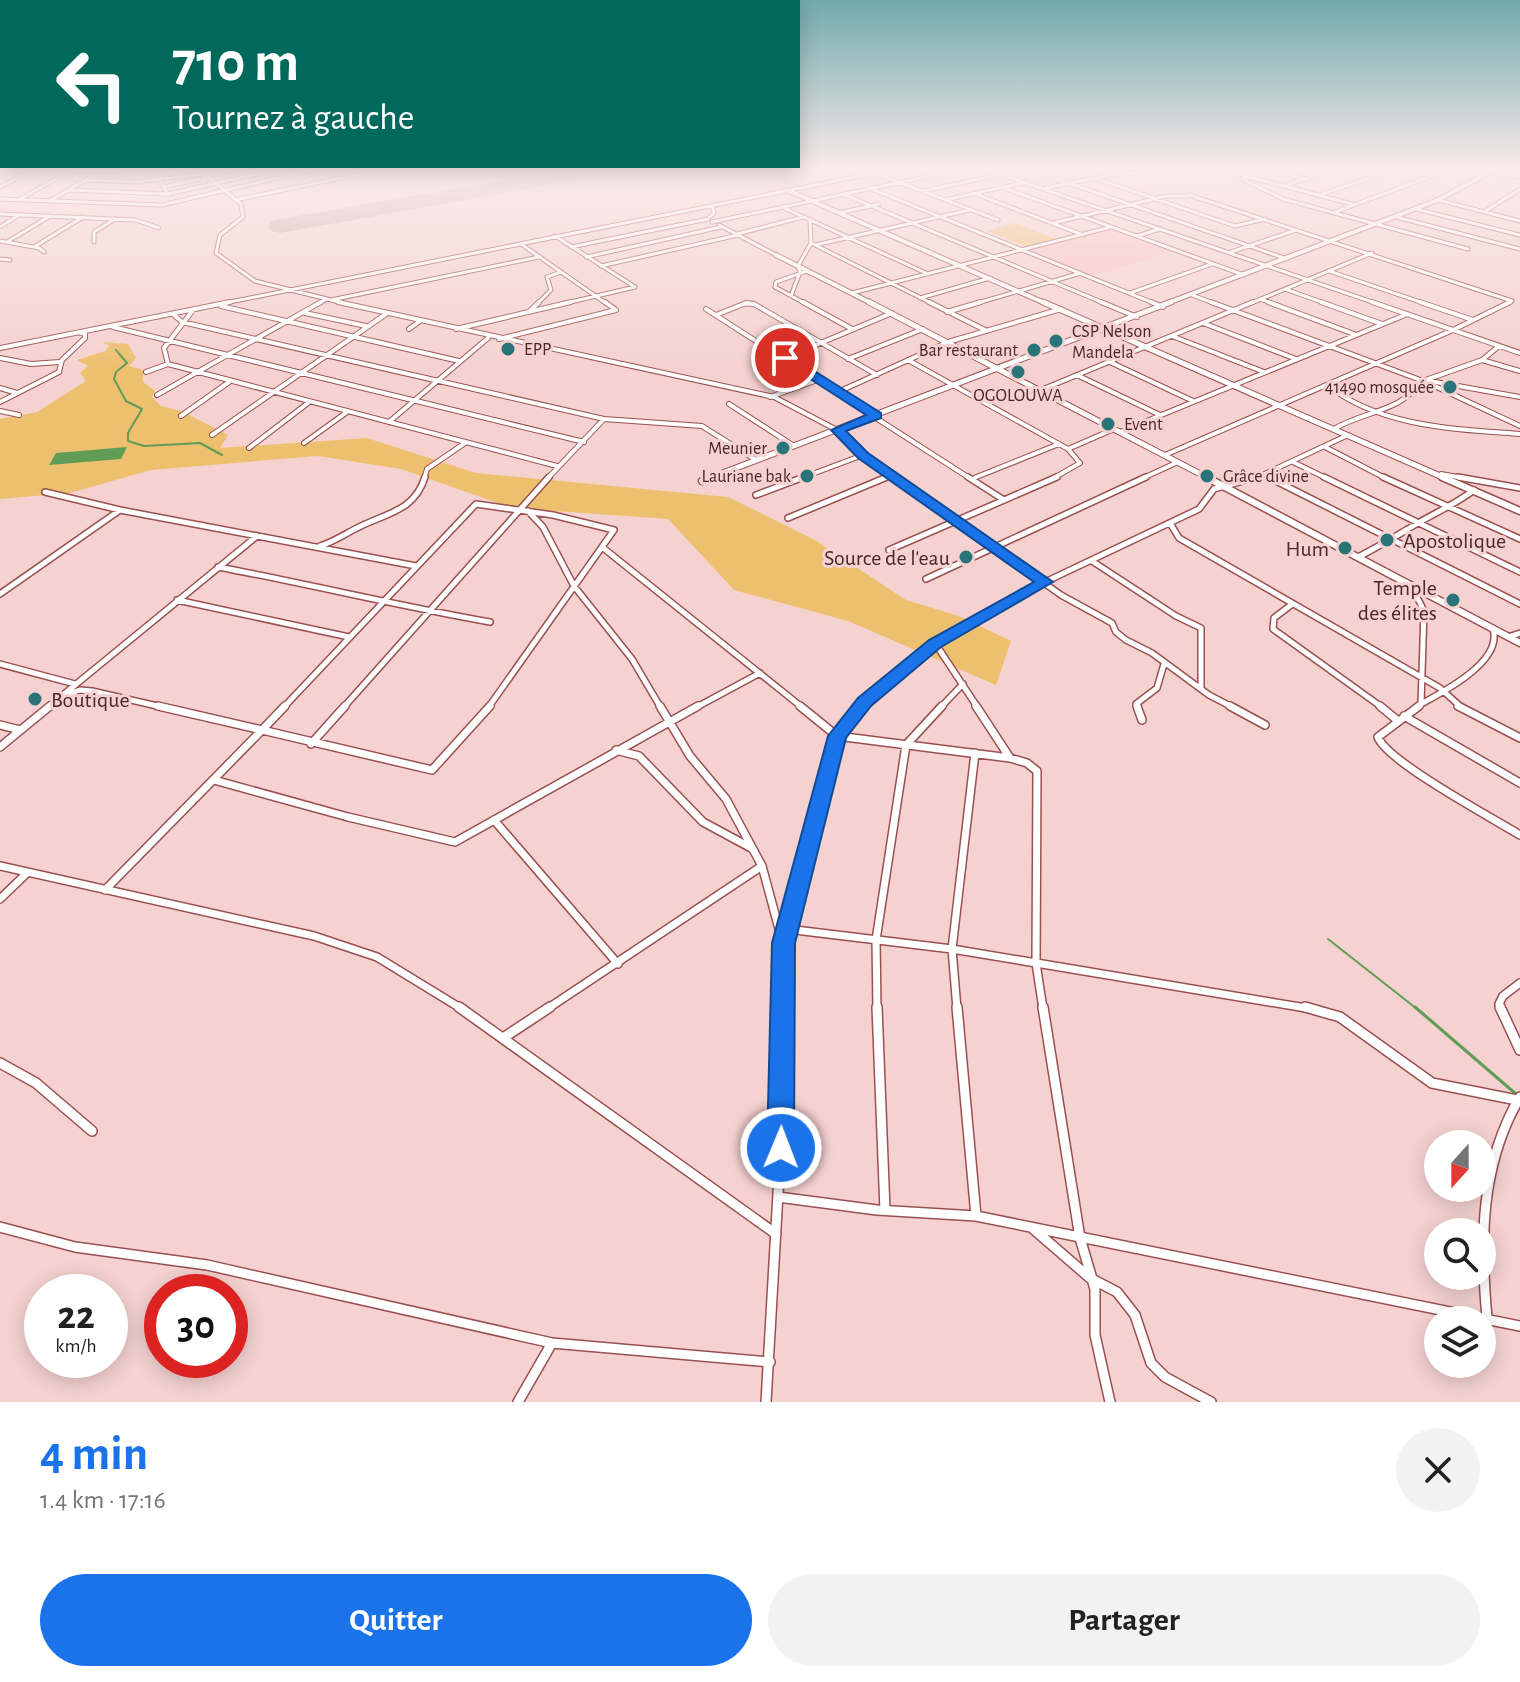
<!DOCTYPE html>
<html lang="fr">
<head>
<meta charset="utf-8">
<style>
	body { margin:0; font-family:"Alegreya Sans",sans-serif; background:#f2f2f2; color:#222; height:100vh; display:flex; flex-direction:column; font-size:30px; white-space:nowrap }
	* { box-sizing:border-box; margin:0 }
	p { font-size:26px; color:#767676 }
	.icon { flex:none; width:44px; height:44px; fill:none; stroke:currentColor; stroke-width:2; stroke-linecap:round; stroke-linejoin:round }
	.map { position:relative; height:1402px; overflow:hidden }
	.details { display:flex; flex-direction:column; background:#fff; flex:1 }
	.details>* { flex:none }
	.guide { position:absolute; left:0px; top:0px; width:800px; height:168px; box-shadow:0 4px 20px #0003; background:#00695c; color:#fff; overflow:hidden }
	.needle { width:52px; rotate:201deg }
	.tools { position:absolute; left:1424px; top:1130px; display:grid; gap:16px }
	.tools a { display:grid; place-items:center; width:72px; height:72px; border-radius:50%; background:#fff; box-shadow:0 4px 20px #0003; font-size:40px }
	.speed { position:absolute; left:24px; top:1274px; display:flex; gap:16px; font-size:40px; font-weight:700; text-align:center }
	.speed>* { display:grid; place-content:center; width:104px; height:104px; border-radius:50%; background:#fff; box-shadow:0 4px 20px #0003; line-height:1 }
	.speed small { font-size:20px; font-weight:400 }
	.speed .limit { border:12px solid #d22; background:#fff; color:#111 }
	.pin { position:absolute; display:grid; place-items:center; width:68px; height:68px; color:#fff; margin:-34px; border:4px solid #fff; border-radius:50%; box-shadow:0 2px 8px #0007 }
	.me { position:absolute; width:88px; margin:-44px; rotate:1deg; stroke-linejoin:round; filter:drop-shadow(0 0 6px #0008) }
	.turn { display:flex; align-items:center; gap:28px; height:168px; padding:0 40px; font-size:36px }
	.turn .icon { width:104px; height:104px; stroke-width:2.5 }
	.turn b { display:block; font-size:56px; line-height:68px }
	.round { display:grid; place-items:center; flex:none; width:84px; height:84px; border-radius:42px; background:#f2f2f2 }
	.overview { display:flex; align-items:center; justify-content:space-between; height:136px; padding:0 40px }
	h1 { font-size:48px; font-weight:700; line-height:60px; color:#1a73e8 }
	.cta { display:flex; gap:16px; margin-top:auto; padding:16px 40px }
	.cta a { flex:1; height:92px; border-radius:48px; background:#1a73e8; color:#fff; font-size:32px; font-weight:700; line-height:92px; text-align:center }
	.cta a+a { background:#f2f2f2; color:#222 }
	.map>svg:first-child { display:block }
	.built { fill:#fbc2c1 }
	.green { fill:#edc070 }
	.water { fill:#609c55 }
	.lines { fill:none; stroke-linecap:round; stroke-linejoin:round }
	.stream-far1 { stroke:#609c55; stroke-width:2 }
	.stream { stroke:#609c55; stroke-width:3 }
	.runway { fill:#ccaaa8; fill-rule:evenodd }
	.minor-far4-casing { stroke:#9a4f50; stroke-width:5 }
	.minor-far3-casing { stroke:#9a4f50; stroke-width:6 }
	.minor-far2-casing { stroke:#9a4f50; stroke-width:8 }
	.minor-far1-casing { stroke:#9a4f50; stroke-width:10 }
	.minor-casing { stroke:#9a4f50; stroke-width:12 }
	.tertiary-far2-casing { stroke:#9a4f50; stroke-width:6 }
	.tertiary-far1-casing { stroke:#9a4f50; stroke-width:7 }
	.tertiary-casing { stroke:#9a4f50; stroke-width:9 }
	.minor-far4 { stroke:#fff; stroke-width:3 }
	.minor-far3 { stroke:#fff; stroke-width:4 }
	.minor-far2 { stroke:#fff; stroke-width:5 }
	.minor-far1 { stroke:#fff; stroke-width:7 }
	.minor { stroke:#fff; stroke-width:9 }
	.tertiary-far2 { stroke:#fff; stroke-width:4 }
	.tertiary-far1 { stroke:#fff; stroke-width:5 }
	.tertiary { stroke:#fff; stroke-width:6 }
	.route { fill:#1a73e8; stroke:#114b97; stroke-width:2 }
	.poi-dot { fill:#297478; stroke:#f5d2d0; stroke-width:3 }
	.labels { text-anchor:middle; stroke-width:6; stroke-linejoin:round; paint-order:stroke }
	.far-poi-label { font-size:18px; fill:#492828; stroke:#f5d2d0; text-anchor:start }
	.poi-label { font-size:22px; fill:#492828; stroke:#f5d2d0; text-anchor:end }
</style>
</head>
<body>
<div class="map">
<svg width="1520" height="1402" viewBox="0 0 1520 1402">
	<rect width="100%" height="100%" fill="#f5d2d0"/>
	<path class="built" d="M 1112,229 L 1173,251 L 1092,276 L 1029,250 Z"/>
	<path class="green" d="M 1015,223 L 1056,239 L 1027,247 L 987,231 Z
		M 103,342 L 128,344 L 136,358 L 129,366 L 143,370 L 143,382 L 155,391 L 152,397 L 161,406 L 184,412 L 228,435 L 220,448 L 367,438 L 476,473 L 728,497 L 815,540 L 906,600 L 959,616 L 1011,641 L 996,685 L 848,621 L 734,590 L 668,519 L 512,508 L 401,469 L 318,456 L 151,470 L 70,493 L 0,499 L 0,419 L 37,412 L 86,381 L 80,373 L 88,366 L 77,360 L 105,351 L 109,346 Z"/>
	<path class="water" d="M 127,447 L 121,459 L 49,465 L 56,453 Z"/>
	<g class="lines">
		<path class="stream-far1" d="M 116,350 L 127,363 L 116,372 L 114,379 L 126,401 L 142,409 L 128,433 L 128,441 L 144,446 L 200,443 L 222,455
			M 1328,939 L 1417,1009"/>
		<path class="stream" d="M 1415,1007 L 1516,1094"/>
		<path class="runway" d="M 564,170 L 610,170 L 599,176 L 280,233 L 271,231 L 268,226 L 271,221 L 280,219 Z"/>
		<defs>
			<path id="minor-far4" d="M 152,170 L 169,195
				M 210,170 L 208,177 L 241,204 L 243,217 L 220,235 L 216,253 L 255,281 L 347,304
				M 988,170 L 1378,304
				M 1031,170 L 1287,259
				M 1071,170 L 1235,226 L 1265,219
				M 1223,170 L 1352,204
				M 1267,170 L 1302,178
				M 1473,170 L 1520,177
				M 0,171 L 4,170
				M 70,171 L 142,170
				M 875,173 L 998,220
				M 1126,174 L 1153,170
				M 1250,177 L 1242,179 L 1283,199 L 1468,249
				M 87,180 L 139,182
				M 135,182 L 235,170
				M 1283,186 L 1333,170
				M 0,187 L 33,170
				M 164,187 L 199,179
				M 1001,187 L 1244,275
				M 869,188 L 1156,304
				M 1046,188 L 1121,173
				M 69,190 L 168,194 L 275,170
				M 923,191 L 998,175
				M 973,193 L 1083,235
				M 843,194 L 1106,304
				M 1189,195 L 1512,301
				M 1320,195 L 1392,170
				M 0,199 L 162,205 L 312,170
				M 20,199 L 72,170
				M 51,200 L 89,178
				M 235,200 L 380,170
				M 945,200 L 1027,182
				M 1438,200 L 1520,221
				M 782,207 L 928,274
				M 1416,209 L 1520,235
				M 1335,212 L 1448,170
				M 1484,212 L 1520,189
				M 839,213 L 879,204
				M 0,214 L 136,220 L 159,228
				M 1396,217 L 1520,249
				M 712,222 L 959,170
				M 1053,223 L 1167,196 L 1190,196
				M 719,225 L 776,255
				M 0,227 L 19,215
				M 737,234 L 803,217
				M 555,236 L 635,287
				M 1137,236 L 1160,229
				M 0,241 L 39,248 L 44,252
				M 7,242 L 50,216
				M 94,242 L 94,232 L 115,219
				M 811,243 L 933,304
				M 521,244 L 607,304
				M 815,245 L 970,210
				M 34,247 L 83,217
				M 571,247 L 708,219 L 714,213 L 712,205
				M 1231,252 L 1296,230
				M 586,257 L 721,227
				M 0,259 L 10,260
				M 601,266 L 738,235
				M 1329,271 L 1426,304
				M 1285,289 L 1327,304
				M 852,293 L 1111,227
				M 1130,293 L 1212,264
				M 1192,295 L 1216,304
				M 791,296 L 800,272 L 798,266 L 811,243 L 810,220
				M 920,298 L 990,278
				M 1260,299 L 1274,304
				M 331,300 L 539,257
				M 220,304 L 890,170
				M 318,304 L 325,300
				M 537,304 L 551,290 L 547,277 L 561,272
				M 562,304 L 635,287
				M 743,304 L 754,304
				M 806,304 L 775,287 L 776,282 L 807,271
				M 974,304 L 1081,273
				M 1249,304 L 1372,253
				M 1506,304 L 1512,301"/>
			<path id="minor-far3" d="M 338,302 L 774,397 L 837,430 L 863,455 L 897,479
				M 803,302 L 852,329
				M 929,302 L 987,331
				M 1101,302 L 1137,317
				M 1151,302 L 1163,307
				M 1211,302 L 1423,381 L 1482,360 L 1499,346
				M 1268,302 L 1354,334
				M 1321,302 L 1382,324
				M 1372,302 L 1520,353
				M 1420,302 L 1473,320
				M 221,306 L 459,361
				M 706,309 L 971,479
				M 530,311 L 539,302
				M 947,312 L 981,302
				M 305,313 L 366,326
				M 173,314 L 182,322 L 604,419 L 702,426 L 756,460
				M 716,315 L 746,303 L 754,304 L 877,375
				M 1203,323 L 1296,359
				M 113,327 L 584,442
				M 409,329 L 420,321
				M 456,329 L 571,302
				M 1172,336 L 1264,372
				M 499,339 L 616,310 L 605,302
				M 0,348 L 230,302
				M 0,358 L 31,364 L 60,362
				M 785,358 L 892,313
				M 848,359 L 923,329
				M 908,360 L 1068,449 L 1080,463 L 1052,479
				M 1482,360 L 1520,371
				M 1110,362 L 1193,401
				M 168,364 L 164,348 L 193,310
				M 146,372 L 168,364 L 557,466
				M 1077,375 L 1160,415
				M 1430,381 L 1520,397
				M 1426,382 L 1520,426
				M 1327,385 C 1380,427 1455,429 1520,434
				M 0,388 L 17,393
				M 1041,390 L 1253,302
				M 838,392 L 948,342 L 1061,309
				M 157,395 L 321,302
				M 770,397 L 817,380
				M 0,402 L 59,372 L 62,360 L 85,338 L 85,334 L 79,332
				M 729,404 L 794,446
				M 0,411 L 19,415
				M 181,416 L 229,382
				M 389,422 L 488,338
				M 1334,429 C 1354,417 1375,414 1395,404 C 1409,398 1409,390 1428,383
				M 1120,432 L 1405,315
				M 212,435 L 386,314
				M 304,443 L 347,412
				M 1325,447 L 1387,479
				M 249,448 L 308,403
				M 1068,449 L 1114,429
				M 1165,455 L 1453,330 L 1510,302
				M 1293,462 L 1328,479
				M 1441,474 L 1469,479
				M 1264,475 L 1272,479
				M 974,478 L 1059,444
				M 424,479 L 427,469 L 465,443
				M 547,479 L 604,419
				M 799,479 L 863,455
				M 882,479 L 892,475
				M 1141,479 L 1178,462
				M 1254,479 L 1348,435"/>
			<path id="minor-far2" d="M 894,477 L 1061,595 L 1112,623 L 1116,632 L 1126,640 L 1152,653 L 1209,695 L 1234,708
				M 968,477 L 1004,500
				M 1268,477 L 1520,604
				M 1324,477 L 1520,572
				M 1383,477 L 1520,539
				M 1458,477 L 1520,488
				M 45,492 L 120,510
				M 756,495 L 804,477
				M 528,511 L 543,527 L 574,586 L 632,659 L 661,708
				M 788,518 L 887,477
				M 1170,523 L 1179,538 L 1440,688 L 1462,708
				M 320,546 C 336,541 346,533 361,526 C 388,513 415,510 425,477
				M 602,547 L 803,708
				M 889,550 L 1057,477
				M 1358,557 C 1376,548 1391,539 1408,529 C 1430,515 1453,506 1474,490
				M 1092,561 L 1176,616 L 1201,628 L 1201,688
				M 218,567 C 309,584 399,606 490,622
				M 926,579 L 1146,477
				M 1411,585 L 1424,611 L 1421,704 L 1417,708
				M 0,594 L 120,510 L 416,566
				M 177,600 L 349,637
				M 1291,605 L 1274,618 L 1273,629 L 1383,708
				M 1508,637 L 1520,633
				M 935,643 L 978,708
				M 0,664 L 75,684
				M 60,697 L 80,690 L 92,691 L 166,708
				M 1421,704 C 1445,691 1503,661 1493,629
				M 47,708 L 257,536
				M 283,708 L 476,504 L 553,515 L 614,530 L 488,708
				M 343,708 L 549,477
				M 695,708 L 760,673
				M 859,708 L 935,643 L 1045,582 L 1199,509 L 1214,489 L 1258,477
				M 940,708 L 963,684
				M 1138,708 L 1136,704 L 1157,688 L 1164,664"/>
			<path id="minor-far1" d="M 158,706 L 262,730
				M 660,706 L 690,756 L 726,799 L 762,866 L 782,940
				M 800,706 L 837,736 L 1010,758 L 1027,763 L 1037,771 L 1036,963 L 1043,1009
				M 976,706 L 1010,758
				M 1137,706 L 1142,720
				M 1230,706 L 1265,725
				M 1380,706 L 1397,720
				M 1419,706 L 1378,737 C 1386,761 1494,819 1520,835
				M 1458,706 L 1520,738
				M 1404,716 L 1520,783
				M 0,725 L 20,730
				M 262,730 L 432,770 L 490,706
				M 262,730 L 285,706
				M 311,744 L 345,706
				M 0,747 L 50,706
				M 616,750 L 639,756 L 703,822 L 753,849
				M 214,780 L 348,817 L 455,842 L 698,706
				M 494,820 L 618,964
				M 0,866 L 314,936 L 377,957 L 462,1009
				M 105,890 L 262,730
				M 0,899 L 27,873
				M 787,929 L 952,949 L 1312,1009
				M 547,1009 L 762,866
				M 783,1009 L 783,951 L 837,736 L 861,706
				M 877,1009 L 876,940 L 906,745 L 942,706
				M 957,1009 L 952,949 L 975,753
				M 1501,1009 L 1499,1004 L 1503,996 L 1520,983"/>
			<path id="minor" d="M 459,1007 L 776,1234
				M 877,1007 L 885,1210
				M 957,1007 L 976,1216
				M 1043,1007 L 1080,1238 L 1095,1289 L 1095,1335 L 1110,1402
				M 1305,1007 L 1340,1017 L 1432,1083 L 1517,1100
				M 1500,1007 L 1520,1050
				M 503,1038 L 550,1007
				M 0,1063 L 36,1083 L 92,1131
				M 778,1197 L 877,1210 L 976,1216 L 1520,1326
				M 0,1227 L 75,1247 L 207,1265 L 552,1343 L 770,1362
				M 1031,1227 L 1090,1278 L 1117,1292 L 1135,1315 L 1151,1363 L 1165,1377 L 1211,1402
				M 1487,1318 C 1480,1242 1480,1164 1520,1097
				M 518,1402 L 552,1343
				M 766,1402 L 782,1124 L 783,1007"/>
			<path id="tertiary-far2" d="M 787,190 L 1047,304
				M 776,255 L 873,304
				M 1165,304 L 1438,200 L 1494,170"/>
			<path id="tertiary-far1" d="M 869,302 L 1210,479
				M 1043,302 L 1447,479
				M 707,479 L 1171,302"/>
			<path id="tertiary" d="M 1206,477 L 1520,643
				M 1442,477 L 1520,511
				M 702,481 L 713,477"/>
		</defs>
		<use href="#minor-far4" class="minor-far4-casing"/>
		<use href="#minor-far3" class="minor-far3-casing"/>
		<use href="#minor-far2" class="minor-far2-casing"/>
		<use href="#minor-far1" class="minor-far1-casing"/>
		<use href="#minor" class="minor-casing"/>
		<use href="#tertiary-far2" class="tertiary-far2-casing"/>
		<use href="#tertiary-far1" class="tertiary-far1-casing"/>
		<use href="#tertiary" class="tertiary-casing"/>
		<use href="#minor-far4" class="minor-far4"/>
		<use href="#minor-far3" class="minor-far3"/>
		<use href="#minor-far2" class="minor-far2"/>
		<use href="#minor-far1" class="minor-far1"/>
		<use href="#minor" class="minor"/>
		<use href="#tertiary-far2" class="tertiary-far2"/>
		<use href="#tertiary-far1" class="tertiary-far1"/>
		<use href="#tertiary" class="tertiary"/>
	</g>
	<linearGradient id="sky" x2="0" y2="1"><stop stop-color="#71aaad"/><stop offset="0.46" stop-color="#faebea"/><stop offset="1" stop-color="#faebea" stop-opacity="0"/></linearGradient>
	<rect width="1520" height="366" fill="url(#sky)"/>
	<path class="route" d="M 781,355 L 789,355 L 881,413 L 881,418 L 846,431 L 868,453 L 1053,582 L 941,647 L 871,706 L 846,738 L 795,943 L 794,1148 L 790,1158 L 781,1162 L 771,1158 L 767,1148 L 772,943 L 828,736 L 858,698 L 929,640 L 1034,582 L 858,458 L 831,430 L 866,415 L 781,360 Z"/>
	<g class="poi-dot">
		<circle cx="1056" cy="341" r="8"/>
		<circle cx="508" cy="349" r="8"/>
		<circle cx="1034" cy="350" r="8"/>
		<circle cx="1018" cy="372" r="8"/>
		<circle cx="1450" cy="387" r="8"/>
		<circle cx="1108" cy="424" r="8"/>
		<circle cx="783" cy="448" r="8"/>
		<circle cx="807" cy="476" r="8"/>
		<circle cx="1207" cy="476" r="8"/>
		<circle cx="1387" cy="540" r="8"/>
		<circle cx="1345" cy="548" r="8"/>
		<circle cx="966" cy="557" r="8"/>
		<circle cx="1453" cy="600" r="8"/>
		<circle cx="35" cy="699" r="8"/>
	</g>
	<g class="labels">
		<g class="far-poi-label">
			<text x="1072" y="337">CSP Nelson<tspan x="1072" dy="21">Mandela</tspan></text>
			<text x="524" y="355">EPP</text>
			<text x="1018" y="356" text-anchor="end">Bar restaurant</text>
			<text x="1434" y="393" text-anchor="end">41490 mosquée</text>
			<text x="1018" y="401" text-anchor="middle">OGOLOUWA</text>
			<text x="1124" y="430">Event</text>
			<text x="767" y="454" text-anchor="end">Meunier</text>
			<text x="791" y="482" text-anchor="end">Lauriane bak</text>
			<text x="1223" y="482">Grâce divine</text>
		</g>
		<g class="poi-label">
			<text x="1403" y="548" text-anchor="start">Apostolique</text>
			<text x="1329" y="556">Hum</text>
			<text x="950" y="565">Source de l'eau</text>
			<text x="1437" y="595">Temple<tspan x="1437" dy="25">des élites</tspan></text>
			<text x="51" y="707" text-anchor="start">Boutique</text>
		</g>
	</g>
</svg>
<div class="tools">
<a><svg class="needle" viewBox="-14 -14 28 28"><path d="M0-13l5 13h-10z" fill="#e53935"/><path d="M0 13l5-13h-10z" fill="#767676"/></svg></a>
<a><svg class="icon" aria-label="search" viewBox="0 0 24 24"><circle cx="10" cy="10" r="6"/><path d="M15 15l6 6"/></svg></a>
<a><svg class="icon" aria-label="layers" viewBox="0 0 24 24"><path d="M12 4l9 5-9 5-9-5zM3 14l9 5 9-5"/></svg></a>
</div>
<div class="speed"><div>22<small>km/h</small></div><div class="limit">30</div></div>
<div class="pin" style="left:785px;top:358px;background:#d93025"><svg class="icon" aria-label="arrive" viewBox="0 0 24 24"><path d="M6 21V4h12l-3 4 3 4H6"/></svg></div>
<svg class="me" style="left:781px;top:1148px" viewBox="-20 -20 40 40"><circle r="17" fill="#1a73e8" stroke="#fff" stroke-width="3"/><path d="M0-11L8 9 0 5-8 9z" fill="#fff"/></svg>
<div class="guide">
<div class="turn"><svg class="icon" aria-label="left" viewBox="0 0 24 24"><path d="M17 20v-9H6M10 6l-5 5 5 5"/></svg><div><b>710 m</b>Tournez à gauche</div></div>
</div>
</div>
<section class="details">
<div class="overview"><div><h1>4 min</h1><p>1.4 km · 17:16</p></div><a class="round"><svg class="icon" aria-label="close" viewBox="0 0 24 24"><path d="M6 6l12 12M18 6L6 18"/></svg></a></div>
<div class="cta"><a>Quitter</a><a>Partager</a></div>
</section>
</body>
</html>
